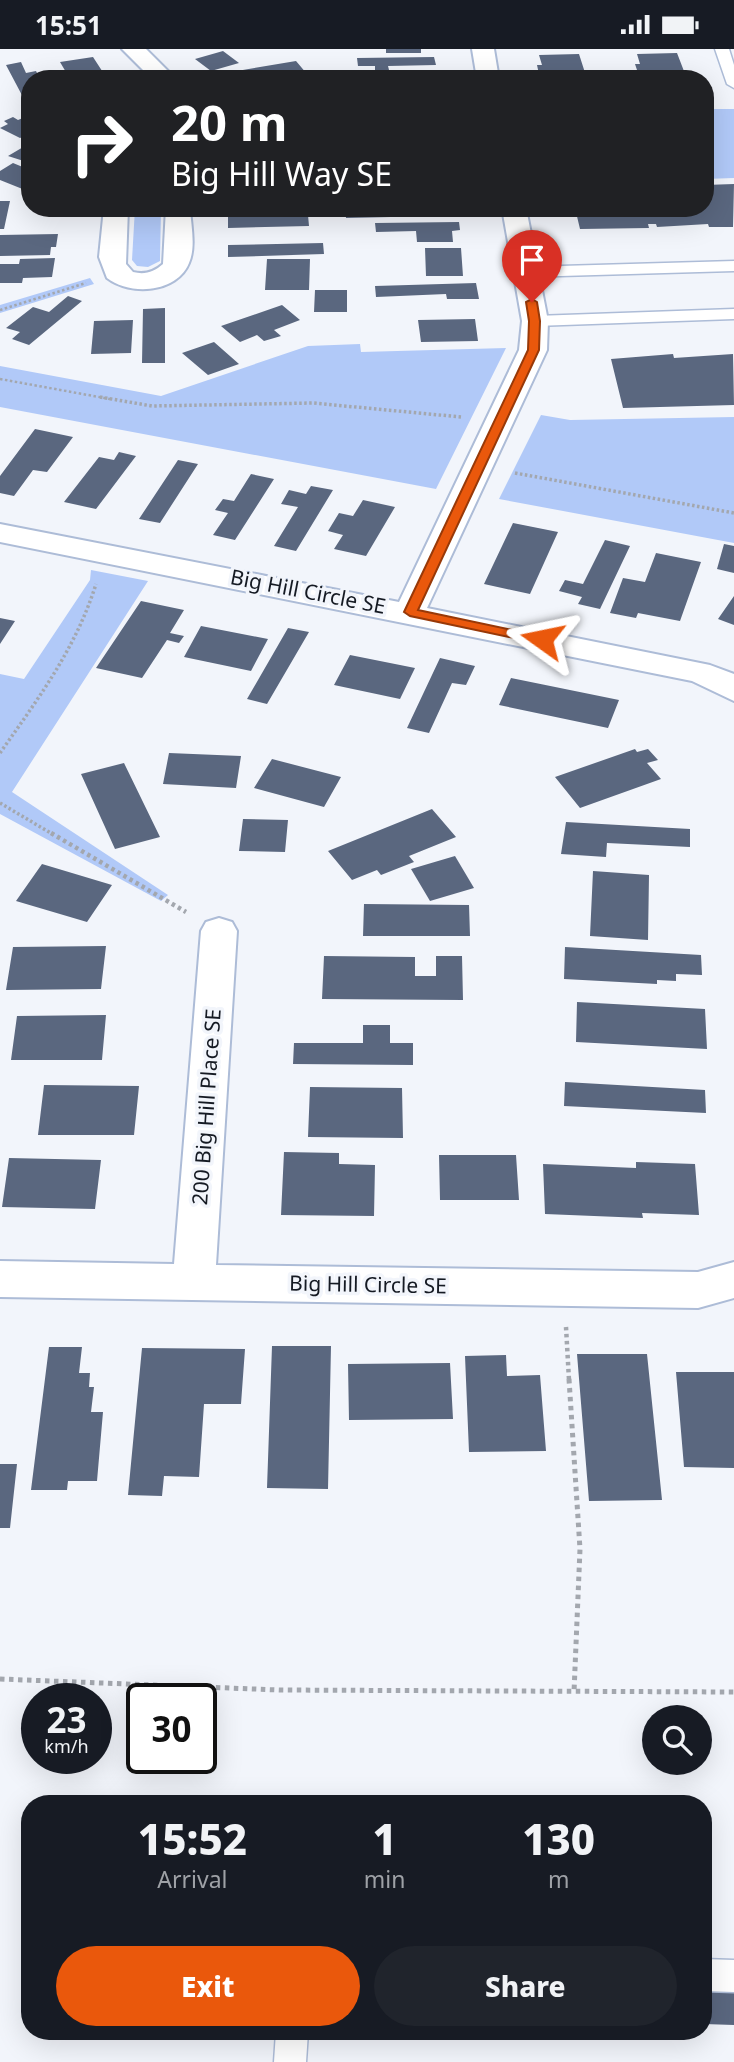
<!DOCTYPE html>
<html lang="en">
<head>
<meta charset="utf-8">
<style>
	body { margin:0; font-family:"Noto Sans",sans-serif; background:#20242c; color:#f1f3f6; height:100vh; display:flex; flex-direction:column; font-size:26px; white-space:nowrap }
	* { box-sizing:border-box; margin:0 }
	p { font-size:23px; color:#9ea1a6 }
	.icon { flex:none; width:38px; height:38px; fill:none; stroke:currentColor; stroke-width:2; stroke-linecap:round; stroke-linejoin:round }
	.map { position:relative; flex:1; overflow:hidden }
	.side { position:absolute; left:21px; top:1746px; width:691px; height:245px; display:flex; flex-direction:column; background:#171b24; border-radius:28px; box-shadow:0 7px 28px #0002 }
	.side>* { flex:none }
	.guide { position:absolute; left:21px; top:21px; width:693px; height:147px; border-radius:28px; box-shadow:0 7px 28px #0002; background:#202124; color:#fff; overflow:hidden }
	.buttons { position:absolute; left:642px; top:1656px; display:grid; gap:14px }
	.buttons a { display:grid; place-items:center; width:70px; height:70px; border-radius:50%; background:#171b24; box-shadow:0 7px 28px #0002; font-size:35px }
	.speed { position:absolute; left:21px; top:1634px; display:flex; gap:14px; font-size:35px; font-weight:700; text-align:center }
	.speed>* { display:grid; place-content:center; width:91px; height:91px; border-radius:50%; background:#171b24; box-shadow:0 7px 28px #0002; line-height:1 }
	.speed small { font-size:18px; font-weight:400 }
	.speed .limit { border:4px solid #111; border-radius:10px; background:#fff; color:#111 }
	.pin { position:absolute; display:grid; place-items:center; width:60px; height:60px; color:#fff; margin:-72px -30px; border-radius:50% 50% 50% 0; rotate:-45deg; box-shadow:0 0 7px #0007 }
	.pin .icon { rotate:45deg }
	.me { position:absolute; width:77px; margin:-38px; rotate:282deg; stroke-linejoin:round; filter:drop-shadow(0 0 5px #0008) }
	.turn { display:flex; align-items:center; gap:24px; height:147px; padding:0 35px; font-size:32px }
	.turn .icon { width:91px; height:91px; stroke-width:2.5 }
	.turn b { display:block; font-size:49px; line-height:60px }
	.eta { display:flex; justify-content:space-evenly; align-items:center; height:119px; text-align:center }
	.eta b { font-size:42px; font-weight:800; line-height:49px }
	.cta { display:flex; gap:14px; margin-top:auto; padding:14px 35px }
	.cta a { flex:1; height:80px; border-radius:42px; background:#ea580c; color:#fff; font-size:28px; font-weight:800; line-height:80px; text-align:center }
	.cta a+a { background:#20242c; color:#f1f3f6 }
	.status { display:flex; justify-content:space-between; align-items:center; height:49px; padding:0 35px; background:#171b24; direction:ltr }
	.status svg { height:19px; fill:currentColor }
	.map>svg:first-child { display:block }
	.green { fill:#b1c9f8 }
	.building { fill:#5a677f }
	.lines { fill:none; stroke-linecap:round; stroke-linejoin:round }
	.service-casing { stroke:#adbcd7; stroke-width:3 }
	.minor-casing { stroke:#adbcd7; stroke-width:4 }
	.path-far3 { stroke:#a3a7ae; stroke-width:2.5; stroke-dasharray:2.5 2.5; stroke-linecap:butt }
	.path-far2 { stroke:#a3a7ae; stroke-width:3.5; stroke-dasharray:2.5 2.5; stroke-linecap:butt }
	.path-far1 { stroke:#a3a7ae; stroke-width:4.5; stroke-dasharray:3.5 3.5; stroke-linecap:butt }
	.path { stroke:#a3a7ae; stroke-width:5; stroke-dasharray:4.5 4.5; stroke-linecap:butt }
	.service { fill:#fff; fill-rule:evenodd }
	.minor { fill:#fff; fill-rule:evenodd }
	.route { fill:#ea580c; stroke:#983908; stroke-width:2 }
	.labels { text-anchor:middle; stroke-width:7; stroke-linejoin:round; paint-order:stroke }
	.street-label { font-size:21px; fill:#151a23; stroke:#f2f5fb }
</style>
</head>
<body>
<div class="status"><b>15:51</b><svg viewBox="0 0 49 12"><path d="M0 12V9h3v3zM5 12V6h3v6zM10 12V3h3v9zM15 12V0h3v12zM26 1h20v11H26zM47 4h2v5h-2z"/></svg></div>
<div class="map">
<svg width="734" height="2013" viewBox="0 0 734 2013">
	<rect width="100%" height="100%" fill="#f2f5fb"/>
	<path class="green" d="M 705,60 L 734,60 L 734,129 L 705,130 Z
		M 135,159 L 161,159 L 160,212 L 148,218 L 137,217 L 132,211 Z
		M 90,229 L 94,235 L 0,264 L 0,256 Z
		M 360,295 L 361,303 L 506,299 L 436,440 L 0,358 L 0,317 L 161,347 L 308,297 Z
		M 541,366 L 570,371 L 734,368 L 734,494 L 499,450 Z
		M 91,521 L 148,532 L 12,743 L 168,846 L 161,852 L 0,765 L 0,625 L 24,630 L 90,531 Z"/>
	<path class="building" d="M 386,0 L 421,0 L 421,4 L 386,4 Z
		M 223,2 L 239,14 L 211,22 L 195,10 Z
		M 677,4 L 687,30 L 640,30 L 635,15 L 640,15 L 637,5 Z
		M 579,5 L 587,30 L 540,30 L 537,16 L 542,16 L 539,6 Z
		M 93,8 L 106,28 L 70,30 L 60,13 Z
		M 434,8 L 436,16 L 388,17 L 389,21 L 375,21 L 375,17 L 358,17 L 357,9 Z
		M 296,12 L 307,25 L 280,30 L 236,30 L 231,23 Z
		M 21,13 L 26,24 L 36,22 L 40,30 L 30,30 L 30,50 L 24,50 L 6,16 Z
		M 30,66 L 30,85 L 20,89 L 0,79 L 8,75 L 4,72 L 13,68 L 18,71 Z
		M 30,94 L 30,114 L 8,107 Z
		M 13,114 L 30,121 L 30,143 L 0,131 L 0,122 Z
		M 734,135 L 733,178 L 709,178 L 708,175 L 657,178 L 656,175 L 648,175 L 649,179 L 580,180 L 575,159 L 705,159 L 705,136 Z
		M 0,152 L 10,152 L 4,180 L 0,180 Z
		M 345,159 L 390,159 L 391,168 L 346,169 Z
		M 308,166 L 309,177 L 228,179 L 228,168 Z
		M 459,173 L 460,181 L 452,182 L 453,193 L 417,193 L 416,182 L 376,183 L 375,174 Z
		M 58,185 L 56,198 L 51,198 L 50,206 L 0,207 L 0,186 Z
		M 323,194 L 324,205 L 228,208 L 228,196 Z
		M 425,199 L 461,199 L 463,227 L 426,227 Z
		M 55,209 L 52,228 L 23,229 L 22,234 L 0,234 L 0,215 L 19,215 L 20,210 Z
		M 267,210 L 310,210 L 309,241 L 265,241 Z
		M 476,234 L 479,250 L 447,250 L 446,245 L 376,248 L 375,237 Z
		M 315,241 L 347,241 L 347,263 L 314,263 Z
		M 68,247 L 82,252 L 29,296 L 12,290 L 20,283 L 6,279 L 33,258 L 49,263 Z
		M 282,256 L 300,271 L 274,281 L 281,287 L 264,292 L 257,286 L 240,293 L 221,277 Z
		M 165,259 L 165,314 L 142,314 L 143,260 Z
		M 475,270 L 478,292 L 421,293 L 418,271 Z
		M 133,271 L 131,304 L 91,305 L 94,272 Z
		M 214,293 L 239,315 L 208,326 L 182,304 Z
		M 673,305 L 674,309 L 733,305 L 734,356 L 623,359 L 611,310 Z
		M 35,380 L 73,388 L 47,423 L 33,421 L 14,447 L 0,444 L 0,427 Z
		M 119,403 L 136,407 L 96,460 L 64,453 L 99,408 L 114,411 Z
		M 178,411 L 198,415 L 160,474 L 139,470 Z
		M 251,425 L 274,430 L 235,491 L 213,486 L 228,464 L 215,461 L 223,450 L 234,452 Z
		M 311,437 L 333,441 L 296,502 L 274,497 L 298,458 L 281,455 L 289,441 L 306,445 Z
		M 363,451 L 395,458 L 366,507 L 334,500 L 343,486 L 328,482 L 339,464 L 353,467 Z
		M 513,474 L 558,483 L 530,545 L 484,535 Z
		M 605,491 L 630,497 L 600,560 L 578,555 L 582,548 L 559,542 L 565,531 L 583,535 Z
		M 724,495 L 734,497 L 734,524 L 717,520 Z
		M 656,504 L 701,513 L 680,572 L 638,564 L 636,569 L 610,564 L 623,529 L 645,533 Z
		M 734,547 L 734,576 L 718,570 Z
		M 141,552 L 184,561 L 170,584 L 184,587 L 179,594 L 167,591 L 142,629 L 96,619 Z
		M 0,569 L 15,572 L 0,595 Z
		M 201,577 L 268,590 L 251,622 L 184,608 Z
		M 288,579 L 309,583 L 267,655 L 247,650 Z
		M 350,606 L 415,619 L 400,650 L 334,636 Z
		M 440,609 L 475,617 L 466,636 L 452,634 L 429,684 L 407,679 Z
		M 511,629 L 619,651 L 608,679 L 499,656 Z
		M 635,700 L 637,703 L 648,700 L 658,711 L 647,714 L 661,730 L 580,759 L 555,728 Z
		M 169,704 L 241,707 L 236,739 L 163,735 Z
		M 272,710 L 341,728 L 324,758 L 254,739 Z
		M 124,714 L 160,788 L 115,800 L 81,725 Z
		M 432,760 L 456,788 L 409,807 L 414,813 L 381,826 L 377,821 L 352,831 L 328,802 Z
		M 243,770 L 288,771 L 285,803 L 239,802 Z
		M 566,773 L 690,780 L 690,798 L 607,794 L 606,808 L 561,805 Z
		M 455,807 L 474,839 L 430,852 L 411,820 Z
		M 42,815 L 112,836 L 87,873 L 16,852 Z
		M 593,822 L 649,826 L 648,891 L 590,887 Z
		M 364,855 L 469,856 L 470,887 L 363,887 Z
		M 106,897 L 101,940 L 6,941 L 13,898 Z
		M 565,898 L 701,906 L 702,926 L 676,925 L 676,932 L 657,931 L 657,935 L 564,930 Z
		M 324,907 L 415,908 L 415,927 L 436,927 L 436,907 L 462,907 L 463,951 L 322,950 Z
		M 577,953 L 705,960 L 707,1000 L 576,993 Z
		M 106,966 L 102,1011 L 11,1011 L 17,967 Z
		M 363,976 L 390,976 L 390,994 L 413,994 L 413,1016 L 293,1015 L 294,994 L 363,994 Z
		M 565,1033 L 705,1041 L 706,1064 L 564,1057 Z
		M 44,1036 L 139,1037 L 134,1086 L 38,1086 Z
		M 310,1038 L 402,1039 L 403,1089 L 308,1088 Z
		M 284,1103 L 339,1104 L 339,1115 L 375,1116 L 374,1167 L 281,1166 Z
		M 439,1106 L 516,1106 L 519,1151 L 440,1151 Z
		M 9,1109 L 101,1111 L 95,1160 L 2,1158 Z
		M 636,1113 L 695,1115 L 699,1166 L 642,1164 L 643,1169 L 545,1165 L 543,1115 L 636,1119 Z
		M 272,1297 L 331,1297 L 328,1440 L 267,1439 Z
		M 49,1298 L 82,1298 L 79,1324 L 90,1324 L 89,1338 L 94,1338 L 91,1363 L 103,1363 L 97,1432 L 68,1432 L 67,1441 L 31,1441 Z
		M 142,1299 L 245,1300 L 241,1355 L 204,1355 L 199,1428 L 164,1427 L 162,1447 L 128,1446 Z
		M 577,1305 L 647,1305 L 662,1451 L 589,1452 Z
		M 506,1306 L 507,1327 L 540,1326 L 546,1402 L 469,1403 L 465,1307 Z
		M 450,1314 L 453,1370 L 349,1371 L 348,1315 Z
		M 676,1323 L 734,1323 L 734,1419 L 684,1418 Z
		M 0,1415 L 17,1415 L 10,1479 L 0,1479 Z
		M 704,1939 L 734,1941 L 734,1976 L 704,1975 Z"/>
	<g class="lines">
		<defs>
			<path id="service" d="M 715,0 L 729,0 L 734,16 L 734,39 L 727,35 Z
				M 734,212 L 734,222 L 526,228 L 518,223 L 526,218 Z
				M 734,260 L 734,270 L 535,277 L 527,272 L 535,267 Z
				M 704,1910 L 734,1911 L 734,1943 L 704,1942 Z
				M 276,1983 L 308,1983 L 306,2013 L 274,2013 Z"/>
			<path id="minor" d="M 122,0 L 146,0 L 176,30 L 152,30 Z
				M 472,0 L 494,0 L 499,30 L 477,30 Z
				M 104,159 L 128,159 L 126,215 L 133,223 C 145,226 154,223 163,215 L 166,159 L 190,159 C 191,176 196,198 189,214 C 177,244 130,247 107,229 L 99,208 Z
				M 502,159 L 526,159 L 548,272 L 547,301 L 427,559 L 710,616 L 734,625 L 734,652 L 692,632 L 0,493 L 0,475 L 399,553 L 519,301 L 522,272 Z
				M 219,869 L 232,873 L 237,882 L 216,1216 L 698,1223 L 734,1213 L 734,1249 L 698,1259 L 0,1248 L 0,1212 L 174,1215 L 201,882 L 206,873 Z"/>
		</defs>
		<use href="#service" class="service-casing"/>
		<use href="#minor" class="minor-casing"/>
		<path class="path-far3" d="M 0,261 L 86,234
			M 0,330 L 110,350"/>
		<path class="path-far2" d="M 100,348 L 152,357 L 313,354 L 461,368
			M 515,424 L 734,464
			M 0,704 C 38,650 76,599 96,535
			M 0,754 L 54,786"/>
		<path class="path-far1" d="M 51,784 L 186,863
			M 566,1278 L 569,1331"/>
		<path class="path" d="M 569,1330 L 580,1500 L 574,1643
			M 0,1630 L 279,1641 L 734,1643"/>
		<use href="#service" class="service"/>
		<use href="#minor" class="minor"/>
	</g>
	<path class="route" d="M 532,250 L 537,253 L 540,272 L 539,301 L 418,561 L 546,588 L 548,590 L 542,595 L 410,567 L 404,563 L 528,301 L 529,272 L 526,253 Z"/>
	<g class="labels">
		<g class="street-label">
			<text transform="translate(308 543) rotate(11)" y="7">Big Hill Circle SE</text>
			<text transform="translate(207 1058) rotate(-86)" y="7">200 Big Hill Place SE</text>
			<text transform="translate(368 1236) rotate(1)" y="7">Big Hill Circle SE</text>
		</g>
	</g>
</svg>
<div class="buttons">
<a><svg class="icon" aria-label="search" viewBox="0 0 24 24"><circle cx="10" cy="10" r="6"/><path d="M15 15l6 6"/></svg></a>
</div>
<div class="speed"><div>23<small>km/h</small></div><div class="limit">30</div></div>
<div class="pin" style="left:532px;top:253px;background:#d93025"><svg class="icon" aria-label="arrive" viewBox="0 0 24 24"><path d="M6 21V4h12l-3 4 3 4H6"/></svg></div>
<svg class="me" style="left:542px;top:590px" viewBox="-20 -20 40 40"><path d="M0-17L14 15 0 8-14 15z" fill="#ea580c" stroke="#fff" stroke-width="4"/></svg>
<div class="guide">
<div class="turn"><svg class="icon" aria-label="right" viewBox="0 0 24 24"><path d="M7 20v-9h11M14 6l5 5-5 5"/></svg><div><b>20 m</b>Big Hill Way SE</div></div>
</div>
<section class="side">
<div class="eta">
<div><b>15:52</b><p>Arrival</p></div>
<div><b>1</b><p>min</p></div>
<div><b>130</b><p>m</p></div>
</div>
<div class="cta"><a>Exit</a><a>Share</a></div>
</section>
</div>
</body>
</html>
